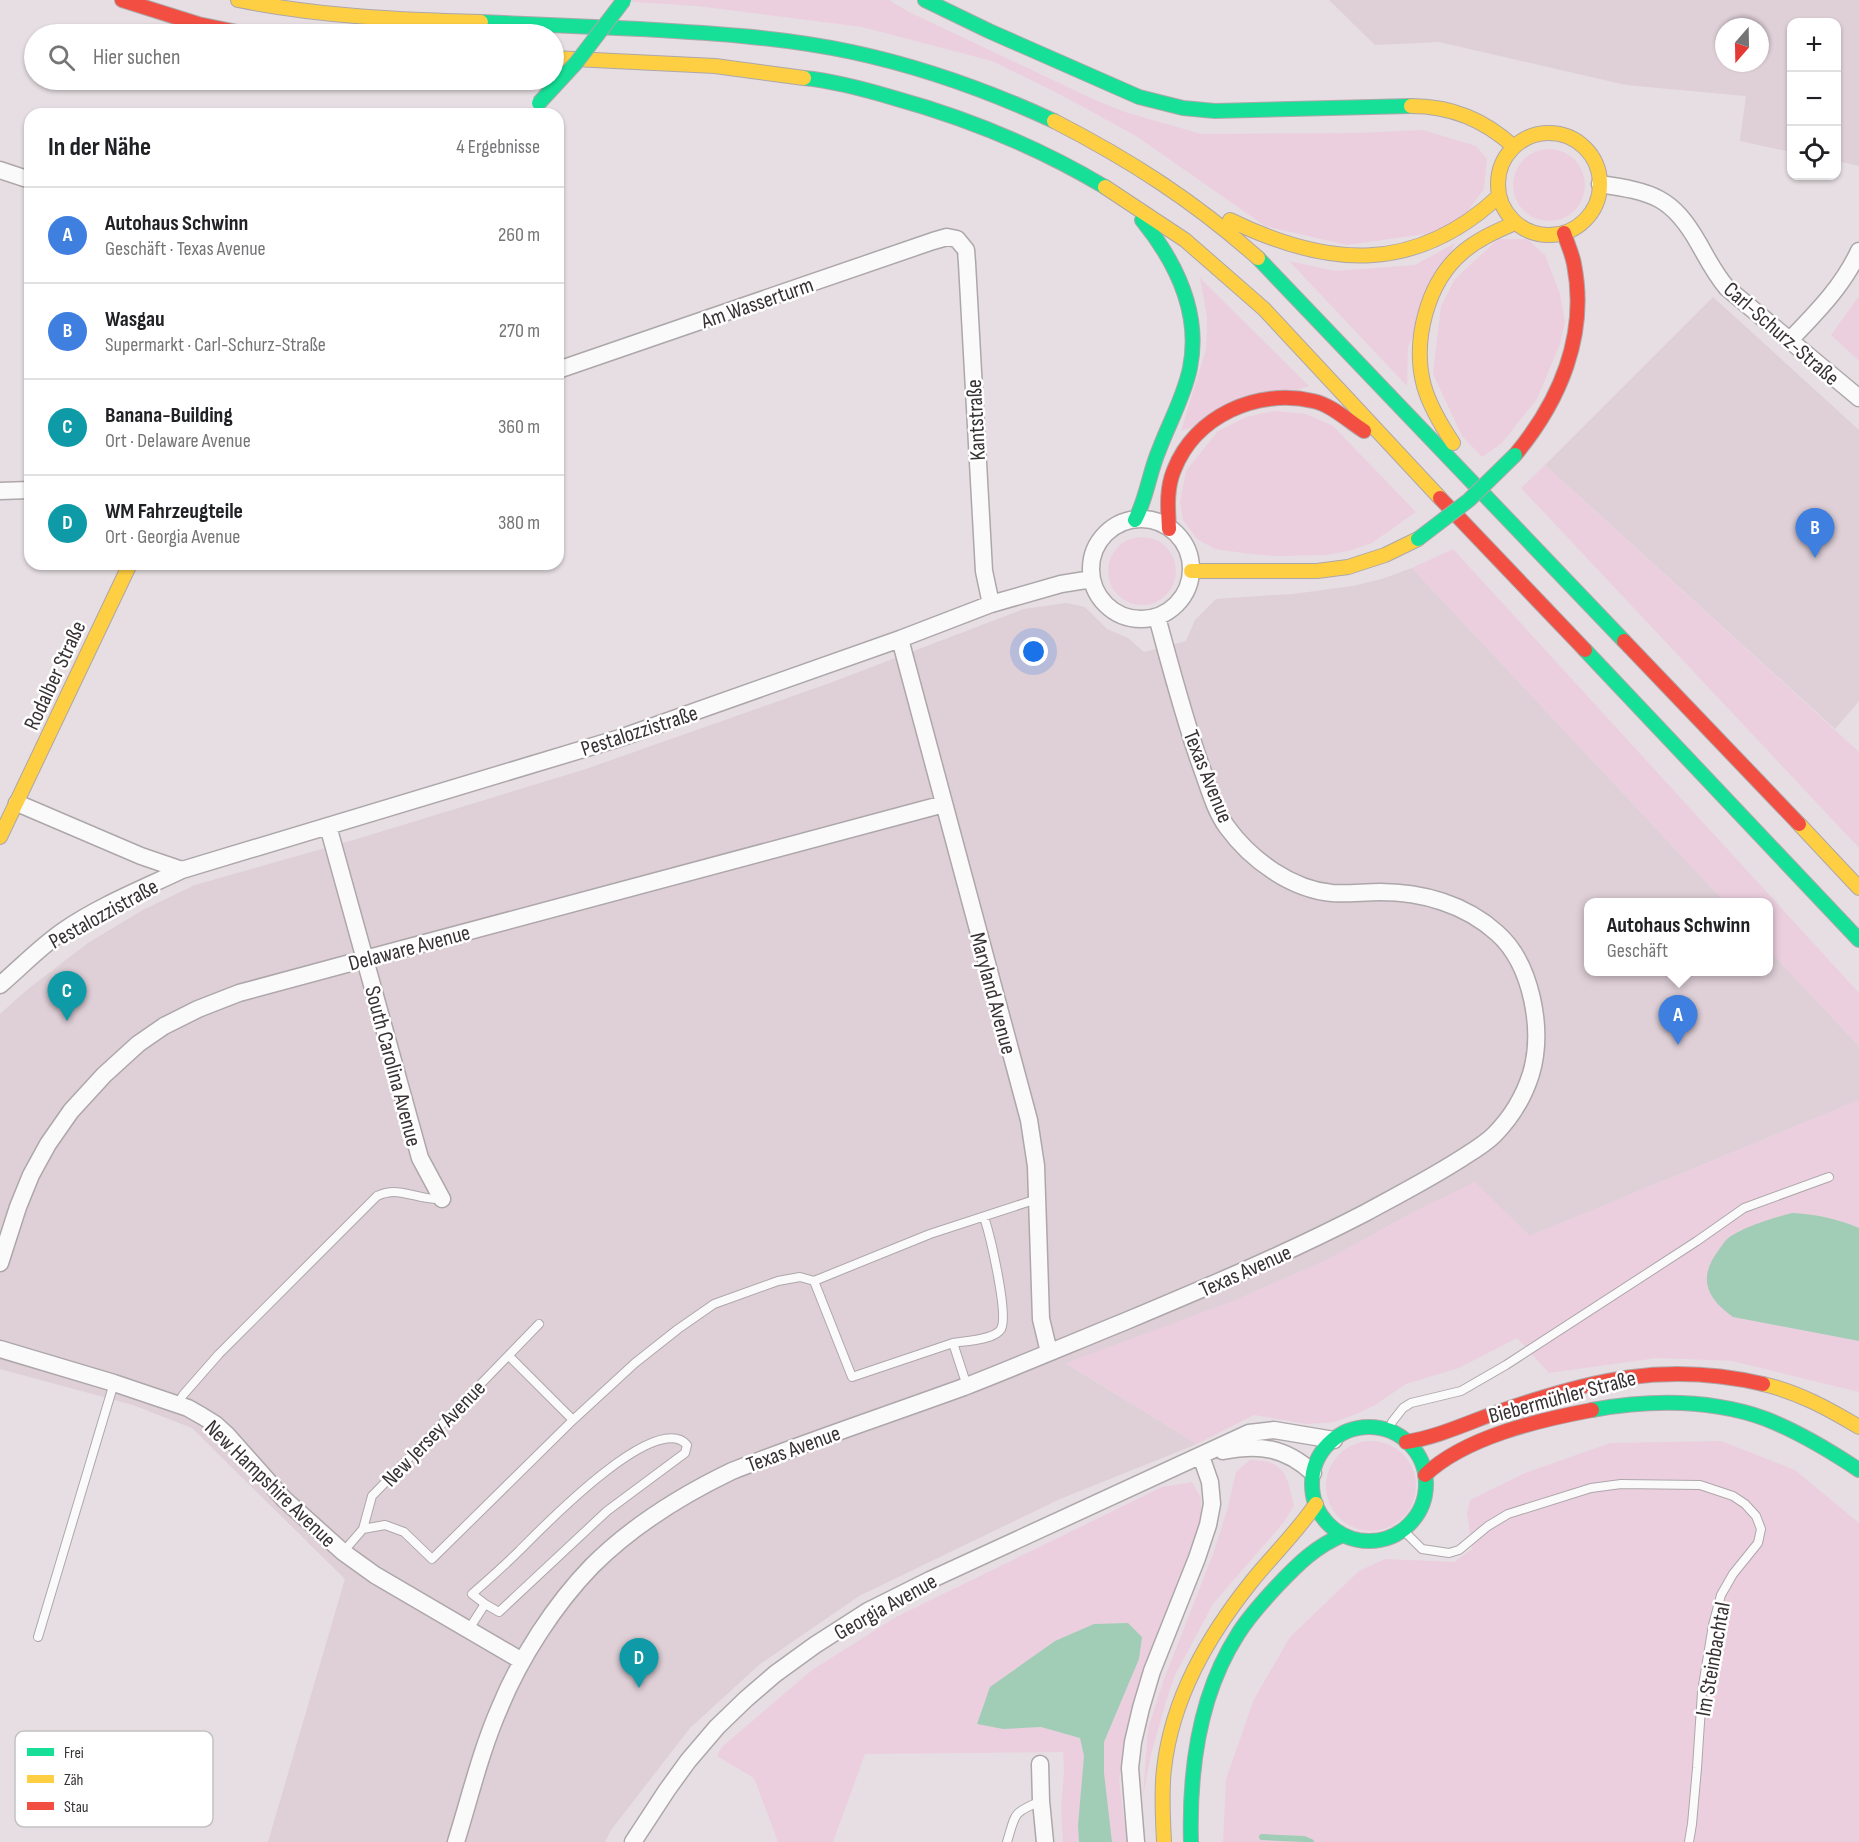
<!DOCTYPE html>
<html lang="de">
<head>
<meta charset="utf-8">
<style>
	:root { --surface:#fff; --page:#f6f6f6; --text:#202124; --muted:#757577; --line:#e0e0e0; --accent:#756e72 }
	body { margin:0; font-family:"Sofia Sans Condensed",sans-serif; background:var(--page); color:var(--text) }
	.controls { position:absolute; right:18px; top:18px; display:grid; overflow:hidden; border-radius:12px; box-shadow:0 2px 4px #0004 }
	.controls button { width:54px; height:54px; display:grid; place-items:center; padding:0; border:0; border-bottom:2px solid var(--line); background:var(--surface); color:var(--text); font:30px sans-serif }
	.compass { position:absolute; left:1715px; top:18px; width:54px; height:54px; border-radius:50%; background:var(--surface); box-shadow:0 2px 4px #0004; rotate:200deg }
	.you { position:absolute; left:1034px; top:652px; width:21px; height:21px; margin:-15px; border:4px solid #fff; border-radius:50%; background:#1a73e8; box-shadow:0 0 0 9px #1a73e833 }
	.badge { display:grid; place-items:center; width:39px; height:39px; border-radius:50%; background:var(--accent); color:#fff; font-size:20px; font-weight:700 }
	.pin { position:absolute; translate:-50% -50px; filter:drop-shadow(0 2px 3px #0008) }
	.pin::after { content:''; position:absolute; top:32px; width:21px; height:18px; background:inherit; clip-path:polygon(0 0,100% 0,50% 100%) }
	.popup { position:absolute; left:1584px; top:898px; width:189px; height:78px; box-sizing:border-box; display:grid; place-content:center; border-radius:12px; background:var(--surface); filter:drop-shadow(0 2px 4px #0005); font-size:20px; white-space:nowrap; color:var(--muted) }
	.popup b { font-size:22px; color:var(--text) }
	.popup::after { content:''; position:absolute; left:50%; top:100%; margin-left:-12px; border:12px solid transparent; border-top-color:var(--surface) }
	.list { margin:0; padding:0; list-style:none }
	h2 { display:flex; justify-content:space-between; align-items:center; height:78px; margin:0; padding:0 24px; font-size:26px }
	h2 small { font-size:20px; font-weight:400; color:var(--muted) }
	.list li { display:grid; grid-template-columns:39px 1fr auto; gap:18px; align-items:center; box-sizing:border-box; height:96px; padding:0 24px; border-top:2px solid var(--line) }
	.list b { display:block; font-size:22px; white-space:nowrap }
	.list p { margin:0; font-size:20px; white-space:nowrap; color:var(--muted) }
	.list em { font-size:20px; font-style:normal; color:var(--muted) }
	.icon { flex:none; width:33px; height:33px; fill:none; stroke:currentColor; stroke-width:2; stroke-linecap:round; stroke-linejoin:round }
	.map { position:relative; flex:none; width:1859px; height:1842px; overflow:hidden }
	.search { position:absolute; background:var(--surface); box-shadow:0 2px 4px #0004; left:24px; top:24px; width:540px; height:66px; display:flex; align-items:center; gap:15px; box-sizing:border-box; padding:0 21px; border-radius:33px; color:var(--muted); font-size:22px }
	.panel { position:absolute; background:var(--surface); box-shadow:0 2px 4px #0004; left:24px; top:108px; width:540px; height:462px; border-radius:18px }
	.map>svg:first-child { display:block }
	.built { fill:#dfcfd7; fill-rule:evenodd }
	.green { fill:#eccfdf }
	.water { fill:#a1cdb6 }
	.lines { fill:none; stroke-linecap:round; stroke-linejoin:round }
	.stream { stroke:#a1cdb6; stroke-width:6 }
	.lane-casing { stroke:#ada7aa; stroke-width:10 }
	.street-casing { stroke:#ada7aa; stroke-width:19 }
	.fast-casing { stroke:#ada7aa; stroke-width:16 }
	.slow-casing { stroke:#ada7aa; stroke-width:16 }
	.jam-casing { stroke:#ada7aa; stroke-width:16 }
	.lane { stroke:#fbfafb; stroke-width:8 }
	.street { stroke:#fbfafb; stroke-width:16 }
	.fast { stroke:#16e098; stroke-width:14 }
	.slow { stroke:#ffcf43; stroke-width:14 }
	.jam { stroke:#f24e42; stroke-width:14 }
	.fast-bridge-casing { stroke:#ada7aa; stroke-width:16; stroke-linecap:butt }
	.fast-bridge { stroke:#16e098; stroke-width:14 }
	.labels { text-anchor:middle; stroke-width:5; stroke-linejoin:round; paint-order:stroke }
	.street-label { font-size:22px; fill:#383235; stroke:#fff }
	.key { fill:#fff; stroke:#c3c2c2; stroke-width:1.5 }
	.key-label { font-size:16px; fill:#383235 }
</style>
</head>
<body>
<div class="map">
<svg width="1859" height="1842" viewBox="0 0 1859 1842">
	<rect width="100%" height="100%" fill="#e6dee2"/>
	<!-- built -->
	<path class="built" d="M 1329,0 L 1859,0 L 1859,166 L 1837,161 L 1836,22 L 1792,22 L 1791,152 L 1740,141 L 1746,96 L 1626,85 L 1439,42 L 1375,45 ZM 1724,27 L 1760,27 L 1760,63 L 1724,63 Z
		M 1713,297 L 1859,430 L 1859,701 L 1835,729 L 1545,465 Z
		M 1412,568 L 1725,902 L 1588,902 L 1588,972 L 1768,972 L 1768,949 L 1859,1046 L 1859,1100 L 1530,1236 L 1419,1209 L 1329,1259 L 1236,1300 L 1067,1364 L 1197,1444 L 1060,1499 L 859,1596 L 760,1664 L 690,1728 L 611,1830 L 605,1842 L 268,1842 L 345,1579 L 192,1428 L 133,1405 L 0,1369 L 0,1014 L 28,989 L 88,943 L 143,910 L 195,885 L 357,839 L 586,769 L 830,683 L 1024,609 L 1066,603 L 1085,607 L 1107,629 L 1128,638 L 1144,652 L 1186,641 L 1195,620 L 1216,599 L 1293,594 L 1353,586 L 1382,579 Z"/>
	<!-- green -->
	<path class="green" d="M 603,0 L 889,0 L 909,12 L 1095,100 L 1125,112 L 1201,134 L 1357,133 L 1423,130 L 1476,146 L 1487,159 L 1484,189 L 1465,215 L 1432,233 L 1347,245 L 1265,226 L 1136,136 L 1061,95 L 992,61 L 862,27 L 697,6 Z
		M1513 185a36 36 0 1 1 72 0a36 36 0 1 1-72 0Z
		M 1498,239 L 1527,239 L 1545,255 L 1560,294 L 1565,322 L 1560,344 L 1537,399 L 1502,443 L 1482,457 L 1462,436 L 1433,374 L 1441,306 L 1455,279 Z
		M 1455,243 L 1408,347 L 1407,386 L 1289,261 L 1335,271 L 1415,265 Z
		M 1200,278 L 1309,386 L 1181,431 L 1206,349 L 1207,318 Z
		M 1859,296 L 1859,361 L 1831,335 Z
		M 1274,411 L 1306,414 L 1333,426 L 1416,512 L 1372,543 L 1349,551 L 1326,555 L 1276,556 L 1243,553 L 1215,549 L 1197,539 L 1183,520 L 1180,502 L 1186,471 L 1218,431 L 1246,417 Z
		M 1545,465 L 1859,752 L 1859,848 L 1521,488 Z
		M1108 571a34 34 0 1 1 68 0a34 34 0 1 1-68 0Z
		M 1453,549 L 1859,993 L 1859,1046 L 1768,949 L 1768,902 L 1725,902 L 1412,568 Z
		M 1859,1100 L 1859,1392 L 1732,1361 L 1657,1358 L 1549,1373 L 1517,1338 L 1459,1368 L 1406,1384 L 1375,1405 L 1359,1413 L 1334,1422 L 1306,1424 L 1254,1415 L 1197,1444 L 1066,1363 L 1236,1300 L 1329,1259 L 1419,1209 L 1475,1182 L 1530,1236 Z
		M 1721,1441 L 1795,1470 L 1859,1523 L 1859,1842 L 1223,1842 L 1226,1779 L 1254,1699 L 1290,1637 L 1359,1571 L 1385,1559 L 1454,1562 L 1472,1549 L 1467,1513 L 1470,1500 L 1525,1473 L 1610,1443 Z
		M1326 1486a45 45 0 1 1 90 0a45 45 0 1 1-90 0Z
		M 1250,1460 C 1286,1460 1287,1476 1294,1506 L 1284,1522 L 1213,1604 L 1188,1651 L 1174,1677 L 1165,1705 L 1151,1754 L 1143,1797 L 1148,1728 L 1164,1679 L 1213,1554 L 1228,1507 L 1236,1472 Z
		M 1192,1482 L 1201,1498 L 1201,1520 L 1136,1693 L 1119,1780 L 1127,1842 L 1063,1842 L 1061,1809 L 1064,1770 L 1063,1752 L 865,1754 L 833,1842 L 778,1842 L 754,1778 L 717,1756 L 722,1747 L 812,1670 L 896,1617 L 1162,1487 Z"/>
	<!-- water -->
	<path class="water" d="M 1792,1213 C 1815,1214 1838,1219 1859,1228 L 1859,1341 L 1733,1317 C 1706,1298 1698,1278 1718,1251 C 1721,1247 1724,1242 1727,1239 C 1740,1228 1775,1217 1792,1213 Z
		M 1128,1623 L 1142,1637 L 1139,1659 L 1104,1742 L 1104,1773 L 1112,1842 L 1079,1842 L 1078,1825 L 1084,1756 L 1080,1738 L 1041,1727 L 1003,1729 L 977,1724 L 990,1687 L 1055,1641 L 1094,1624 Z"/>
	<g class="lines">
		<!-- stream -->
		<path class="stream" d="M 1262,1837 L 1304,1839 L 1311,1842"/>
		<!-- lane casing -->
		<g class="lane-casing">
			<path id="lane" d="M 953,1343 C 964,1341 995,1340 1001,1329 C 1009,1315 990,1235 984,1217
				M 967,1386 L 953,1343 L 852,1377 L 814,1281 L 930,1234 L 1037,1199
				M 177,1405 L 183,1395 L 219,1354 L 377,1196 C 401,1185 417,1201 442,1199
				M 573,1420 L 635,1363 L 678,1329 L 714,1304 L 778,1281 L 800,1277 L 814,1281
				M 1388,1431 L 1392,1422 L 1403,1408 L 1411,1403 L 1461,1391 L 1506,1365 L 1697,1241 L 1744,1208 L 1829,1177
				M 363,1529 L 385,1525 L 404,1532 L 432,1559 L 573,1420 L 509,1356
				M 1403,1530 L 1422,1549 L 1449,1553 L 1459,1550 L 1488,1526 L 1508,1514 L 1591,1488 L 1621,1484 L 1700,1485 L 1733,1496 L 1745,1504 L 1756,1516 L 1761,1529 L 1758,1543 L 1733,1574 L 1721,1595 L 1713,1625 L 1702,1692 L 1697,1768 L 1692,1824 L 1689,1842
				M 343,1552 L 363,1529 L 372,1496 L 539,1324
				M 469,1629 L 485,1604 L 499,1612 L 607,1511 L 685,1453 L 687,1445 C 656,1409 542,1528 519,1551 C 504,1566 488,1580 472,1594 L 485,1604
				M 38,1637 L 114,1383
				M 1007,1842 C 1016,1813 1012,1813 1041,1801"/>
		</g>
		<!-- street casing -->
		<g class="street-casing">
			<path id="street" d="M 0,170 L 30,180
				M 1600,184 C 1652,192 1672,196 1699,244 C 1708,260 1715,274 1727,288 L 1859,398
				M 1790,340 C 1816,313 1843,286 1859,251
				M 558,370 L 933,241 L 947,237 L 957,239 L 966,250 L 967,263 L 984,571 L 991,604
				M 0,491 L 30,490
				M1091 569a50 50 0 1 1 100 0a50 50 0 1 1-100 0Z
				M 900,639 L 1029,1120 L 1036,1166 L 1041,1319 L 1049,1352
				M 17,803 L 141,856 L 182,870
				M 328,826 L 420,1158 L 442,1199
				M 0,985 C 21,967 40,947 63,931 C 99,906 142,889 182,870 L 620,738 L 900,639 L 991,604 L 1061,584 L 1092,579
				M 0,1263 L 18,1207 L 31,1175 L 48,1144 L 71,1111 L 104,1075 L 138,1044 L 164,1026 L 198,1009 L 239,993 L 365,959 L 944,804
				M 0,1349 L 114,1383 L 188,1408 L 202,1416 L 215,1424 L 228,1436 L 284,1499 L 343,1552 L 375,1575 L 522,1661
				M 1223,1451 C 1259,1444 1285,1447 1313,1473
				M 1040,1764 L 1041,1801 L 1045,1842
				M 456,1842 C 470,1797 481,1750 500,1707 C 520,1658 555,1604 592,1566 C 632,1526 682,1495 732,1471 C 809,1441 887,1415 964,1387 C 1018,1366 1072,1343 1126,1321 C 1207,1287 1288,1253 1365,1213 C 1398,1195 1431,1178 1462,1158 C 1473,1151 1485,1144 1494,1135 C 1511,1118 1524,1096 1531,1074 C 1544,1030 1532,964 1497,933 C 1465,904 1422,892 1380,892 C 1364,892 1348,894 1332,893 C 1291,889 1251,860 1227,827 C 1215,811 1209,788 1202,769 C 1184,719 1171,668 1157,617
				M 633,1842 L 667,1790 L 688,1761 L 717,1727 L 746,1699 L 775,1674 L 815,1645 L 868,1611 L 930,1580 L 1249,1433 L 1274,1430 L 1334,1440
				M 1136,1842 L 1130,1768 L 1133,1742 L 1141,1708 L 1152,1671 L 1197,1558 L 1208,1525 L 1212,1504 L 1210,1482 L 1201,1456"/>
		</g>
		<!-- fast casing -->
		<g class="fast-casing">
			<path id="fast" d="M 925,0 L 989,31 L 1139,97 L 1183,108 L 1215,111 L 1411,106
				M 481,22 C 534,24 587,27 640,29 C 710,33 782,37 852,52 C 922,67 989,91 1054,121
				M 804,78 C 834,81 864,89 894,98 C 970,119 1038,147 1105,187
				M 1258,258 L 1624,641
				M 1135,520 C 1147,498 1149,473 1159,450 C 1169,423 1184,397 1190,368 C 1201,313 1176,262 1142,220
				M 1585,650 L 1859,940
				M 1592,1410 C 1648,1400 1711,1399 1766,1419 C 1799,1432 1829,1450 1859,1470
				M1312 1484a57 57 0 1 1 114 0a57 57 0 1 1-114 0Z
				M 1191,1842 C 1189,1771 1198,1696 1238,1634 C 1249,1616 1264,1600 1278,1585 C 1298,1564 1316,1546 1343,1535"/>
		</g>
		<!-- slow casing -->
		<g class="slow-casing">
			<path id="slow" d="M 238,0 C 318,16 399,20 481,22
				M 554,58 L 715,66 L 804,78
				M 1411,106 C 1450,106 1485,120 1514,147
				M 1054,121 C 1130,160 1194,201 1258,258
				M1498 184a51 51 0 1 1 102 0a51 51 0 1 1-102 0Z
				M 1105,187 L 1185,240 L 1264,309 L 1440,498
				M 1230,220 C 1328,268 1415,274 1499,196
				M 1453,443 C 1441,425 1430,407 1424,386 C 1412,341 1427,282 1463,252 C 1478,239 1497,231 1515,223
				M 1191,571 L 1317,571 L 1348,567 L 1385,555 L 1418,539
				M 1799,824 L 1859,888
				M 0,837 L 130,564
				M 1763,1384 C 1798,1392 1829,1409 1859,1427
				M 1164,1842 C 1163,1818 1161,1793 1164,1769 C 1172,1698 1208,1636 1252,1581 C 1273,1555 1297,1532 1316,1504"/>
		</g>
		<!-- jam casing -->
		<g class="jam-casing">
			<path id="jam" d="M 122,0 L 198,24 L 247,34
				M 1515,455 C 1560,401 1588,335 1574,264 C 1572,253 1567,243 1564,233
				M 1440,498 L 1585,650
				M 1169,529 C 1168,509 1166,489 1174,470 C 1195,416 1257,388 1313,401 C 1332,405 1348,421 1364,431
				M 1624,641 L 1799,824
				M 1406,1442 C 1438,1437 1467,1423 1498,1412 C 1590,1380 1665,1361 1763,1384
				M 1425,1475 C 1465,1437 1539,1420 1592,1410"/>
		</g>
		<!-- lane -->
		<use href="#lane" class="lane"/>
		<!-- street -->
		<use href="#street" class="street"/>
		<!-- fast -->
		<use href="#fast" class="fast"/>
		<!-- slow -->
		<use href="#slow" class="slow"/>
		<!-- jam -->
		<use href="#jam" class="jam"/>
		<!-- fast-bridge casing -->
		<g class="fast-bridge-casing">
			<path id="fast-bridge" d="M 539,103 L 576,63 L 624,0
				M 1418,539 L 1469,500 L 1515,455"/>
		</g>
		<!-- fast-bridge -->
		<use href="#fast-bridge" class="fast-bridge"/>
	</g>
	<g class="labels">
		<!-- street labels -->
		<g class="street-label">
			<text transform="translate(757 302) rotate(-19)" y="8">Am Wasserturm</text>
			<text transform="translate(1782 333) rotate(41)" y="8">Carl-Schurz-Straße</text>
			<text transform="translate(975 420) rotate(-93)" y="8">Kantstraße</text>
			<text transform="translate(54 675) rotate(-65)" y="8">Rodalber Straße</text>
			<text transform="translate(639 730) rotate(-18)" y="8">Pestalozzistraße</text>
			<text transform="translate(1209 776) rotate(68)" y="8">Texas Avenue</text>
			<text transform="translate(103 913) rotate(-29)" y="8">Pestalozzistraße</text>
			<text transform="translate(409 947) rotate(-15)" y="8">Delaware Avenue</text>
			<text transform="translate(994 993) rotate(75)" y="8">Maryland Avenue</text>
			<text transform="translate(394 1066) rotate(75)" y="8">South Carolina Avenue</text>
			<text transform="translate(1245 1270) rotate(-24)" y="8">Texas Avenue</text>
			<text transform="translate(1562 1396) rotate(-15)" y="8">Biebermühler Straße</text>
			<text transform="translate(433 1433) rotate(-46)" y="8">New Jersey Avenue</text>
			<text transform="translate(793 1448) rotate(-20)" y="8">Texas Avenue</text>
			<text transform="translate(271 1483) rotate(44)" y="8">New Hampshire Avenue</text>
			<text transform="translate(885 1606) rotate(-29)" y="8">Georgia Avenue</text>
			<text transform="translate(1712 1659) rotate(-80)" y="8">Im Steinbachtal</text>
		</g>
	</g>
	<!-- legend -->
	<rect x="15" y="1731" width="198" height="96" rx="9" class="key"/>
	<rect x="27" y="1748" width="27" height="8" fill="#16e098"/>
	<rect x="27" y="1775" width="27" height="8" fill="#ffcf43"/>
	<rect x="27" y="1802" width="27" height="8" fill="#f24e42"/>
	<g class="key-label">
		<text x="64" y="1758">Frei</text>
		<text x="64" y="1785">Zäh</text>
		<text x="64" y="1812">Stau</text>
	</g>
</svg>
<div class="controls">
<button>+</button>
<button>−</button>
<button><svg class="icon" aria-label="locate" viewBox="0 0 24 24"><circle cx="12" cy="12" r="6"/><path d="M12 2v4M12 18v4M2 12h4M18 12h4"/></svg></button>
</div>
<svg class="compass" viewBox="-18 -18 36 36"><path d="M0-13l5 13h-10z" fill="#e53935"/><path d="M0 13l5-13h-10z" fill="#757577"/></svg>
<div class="you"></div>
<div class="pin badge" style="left:1678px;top:1045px;background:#3f7fe0">A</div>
<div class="popup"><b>Autohaus Schwinn</b>Geschäft</div>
<div class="pin badge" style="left:1815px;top:558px;background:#3f7fe0">B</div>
<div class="pin badge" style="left:67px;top:1021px;background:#0f9aa8">C</div>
<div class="pin badge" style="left:639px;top:1688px;background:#0f9aa8">D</div>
<div class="search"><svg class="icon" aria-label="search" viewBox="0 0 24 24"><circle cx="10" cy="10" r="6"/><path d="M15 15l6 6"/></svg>Hier suchen</div>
<section class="panel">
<h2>In der Nähe<small>4 Ergebnisse</small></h2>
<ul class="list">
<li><span class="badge" style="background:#3f7fe0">A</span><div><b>Autohaus Schwinn</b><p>Geschäft · Texas Avenue</p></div><em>260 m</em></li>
<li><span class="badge" style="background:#3f7fe0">B</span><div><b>Wasgau</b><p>Supermarkt · Carl-Schurz-Straße</p></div><em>270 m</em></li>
<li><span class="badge" style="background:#0f9aa8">C</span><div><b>Banana-Building</b><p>Ort · Delaware Avenue</p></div><em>360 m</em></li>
<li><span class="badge" style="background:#0f9aa8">D</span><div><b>WM Fahrzeugteile</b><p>Ort · Georgia Avenue</p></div><em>380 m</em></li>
</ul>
</section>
</div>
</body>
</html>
